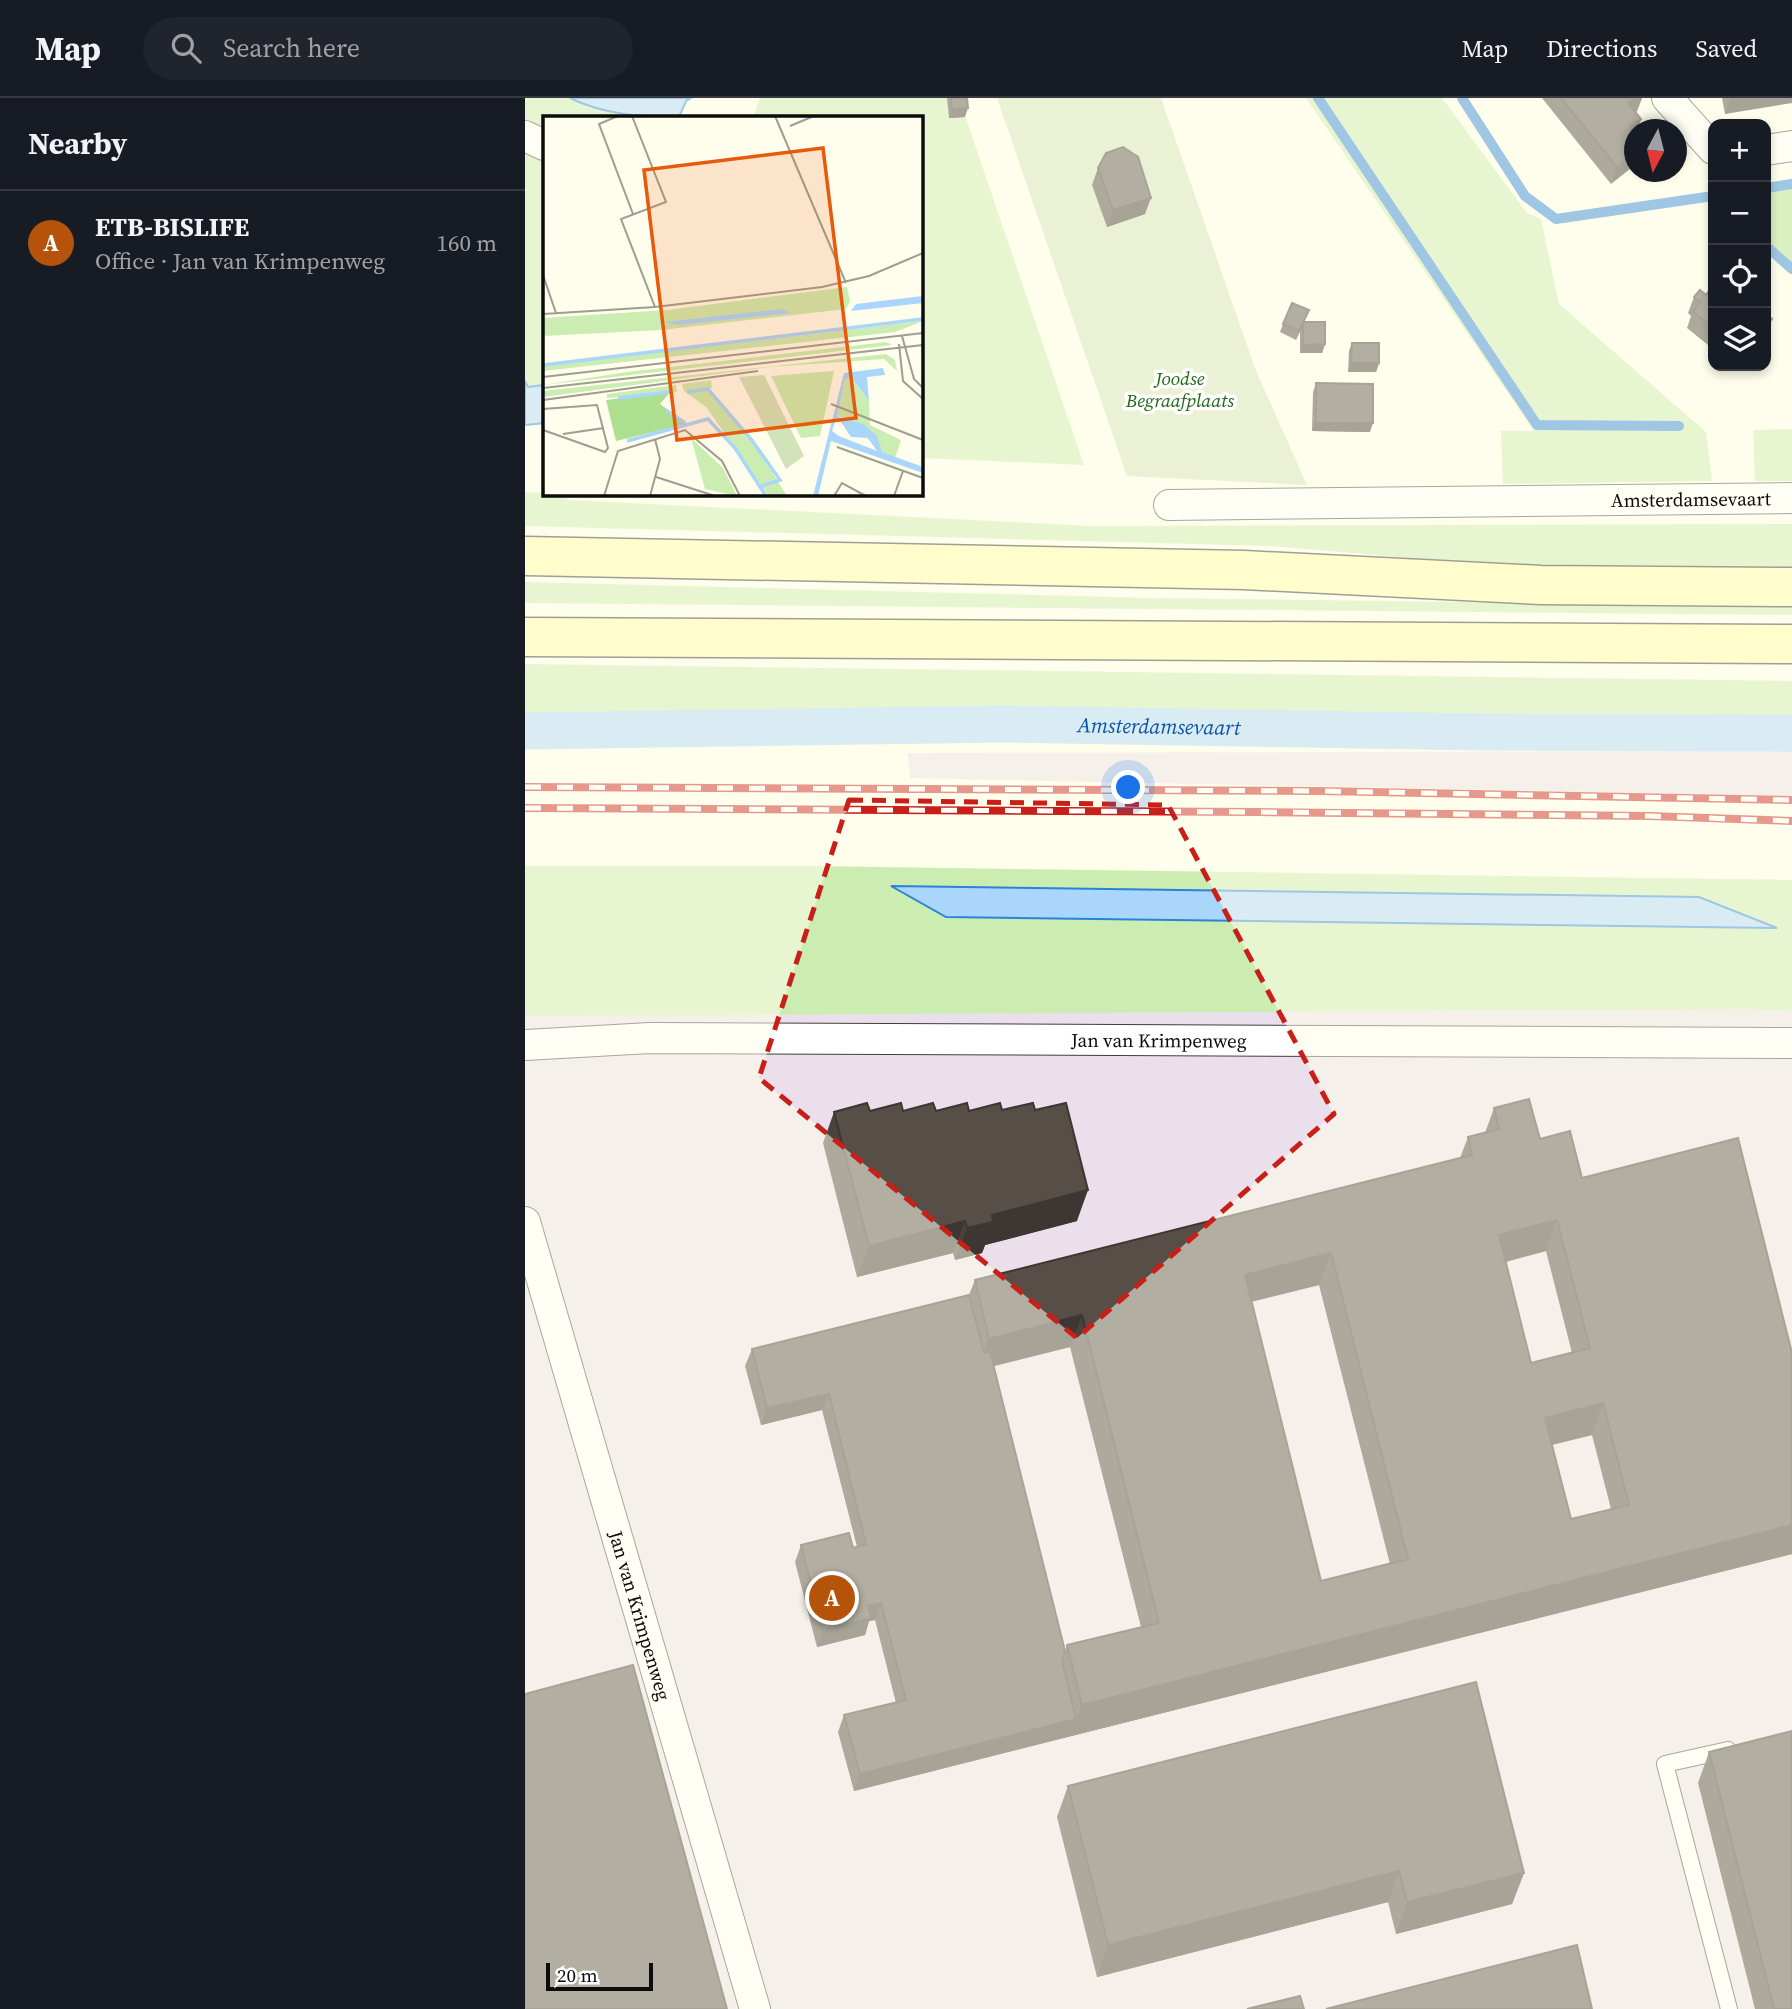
<!DOCTYPE html>
<html lang="en">
<head>
<meta charset="utf-8">
<style>
	:root { --surface:#171b24; --page:#20242c; --text:#f1f3f6; --muted:#9ea1a6; --line:#363941; --accent:#b45309 }
	body { margin:0; font-family:"Source Serif 4",serif; background:var(--page); color:var(--text) }
	.controls { position:absolute; right:21px; top:21px; display:grid; overflow:hidden; border-radius:14px; box-shadow:0 4px 10px #0003 }
	.controls button { width:63px; height:63px; display:grid; place-items:center; padding:0; border:0; border-bottom:2px solid var(--line); background:var(--surface); color:var(--text); font:35px sans-serif }
	.compass { position:absolute; left:1099px; top:21px; width:63px; height:63px; border-radius:50%; background:var(--surface); box-shadow:0 4px 10px #0003; rotate:187deg }
	.scale { position:absolute; left:21px; bottom:18px; width:107px; box-sizing:border-box; padding-left:7px; border:4px solid #0c0c0c; border-top:0; font-size:19px; line-height:24px; white-space:nowrap; color:#0c0c0c; -webkit-text-stroke:5px #fff; paint-order:stroke }
	.you { position:absolute; left:604px; top:690px; width:24px; height:24px; margin:-18px; border:5px solid #fff; border-radius:50%; background:#1a73e8; box-shadow:0 0 0 10px #1a73e833 }
	.badge { display:grid; place-items:center; width:46px; height:46px; border-radius:50%; background:var(--accent); color:#fff; font-size:23px; font-weight:700 }
	.pin { position:absolute; translate:-50% -50%; border:4px solid #fff; box-shadow:0 2px 7px #0006 }
	.list { margin:0; padding:0; list-style:none }
	h2 { display:flex; justify-content:space-between; align-items:center; height:91px; margin:0; padding:0 28px; font-size:30px }
	h2 small { font-size:23px; font-weight:400; color:var(--muted) }
	.list li { display:grid; grid-template-columns:46px 1fr auto; gap:21px; align-items:center; box-sizing:border-box; height:105px; padding:0 28px; border-top:2px solid var(--line) }
	.list b { display:block; font-size:26px; white-space:nowrap }
	.list p { margin:0; font-size:23px; white-space:nowrap; color:var(--muted) }
	.list em { font-size:23px; font-style:normal; color:var(--muted) }
	.icon { flex:none; width:38px; height:38px; fill:none; stroke:currentColor; stroke-width:2; stroke-linecap:round; stroke-linejoin:round }
	.map { position:relative; flex:none; width:1267px; height:1911px; overflow:hidden }
	header { display:flex; align-items:center; gap:42px; box-sizing:border-box; height:98px; padding:0 35px; background:var(--surface); border-bottom:2px solid var(--line) }
	header strong { font-size:33px }
	nav { display:flex; gap:38px; margin-inline-start:auto; font-size:24px }
	.search { width:490px; height:63px; background:var(--page); display:flex; align-items:center; gap:18px; box-sizing:border-box; padding:0 24px; border-radius:38px; color:var(--muted); font-size:26px }
	main { display:flex }
	aside { flex:1; background:var(--surface) }
	.map>svg:first-child { display:block }
	.industrial { fill:#ecdfec }
	.green { fill:#cbedb1 }
	.forest { fill:#acdf8f }
	.cemetery { fill:#d2e3ba }
	.water { fill:#aad6fc; stroke:#2a83d9; stroke-width:2 }
	.lines { fill:none; stroke-linecap:round; stroke-linejoin:round }
	.stream { stroke:#2a83d9; stroke-width:10 }
	.canal { stroke:#aad6fc; stroke-width:37 }
	.lane-casing { stroke:#3f3f3f; stroke-width:18 }
	.street-casing { stroke:#3f3f3f; stroke-width:32 }
	.secondary-casing { stroke:#2e2e2e; stroke-width:41 }
	.lane { stroke:#fff; stroke-width:16 }
	.street { stroke:#fff; stroke-width:30 }
	.secondary { stroke:#fffda6; stroke-width:38 }
	.rail-casing { stroke:#c82018; stroke-width:8 }
	.rail { stroke:#fff; stroke-width:5; stroke-dasharray:16; stroke-linecap:butt }
	.wall { fill:#4a433d; fill-rule:evenodd }
	.shaded-wall { fill:#3c3732 }
	.building { fill:#564e47; stroke:#3c3732; stroke-width:2; fill-rule:evenodd }
	.marked { fill:none; stroke:#c82018; stroke-width:5; stroke-dasharray:14 9; stroke-linejoin:round }
	.labels { text-anchor:middle; stroke-width:7; stroke-linejoin:round; paint-order:stroke }
	.park-label { font-size:19px; font-style:italic; fill:#206917; stroke:#fff }
	.street-label { font-size:19px; fill:#0c0c0c; stroke:#fff }
	.water-label { font-size:21px; font-style:italic; fill:#0b55a8; stroke:#fff }
	.inset-river { fill:none; stroke:#aad6fc; stroke-width:3.5 }
	.inset-road { fill:none; stroke:#9e9d92; stroke-width:2 }
	.view { fill:#e8590c; fill-opacity:0.15; stroke:#e8590c; stroke-width:3.5 }
	.inset-edge { fill:none; stroke:#0c0c0c; stroke-width:3.5 }
</style>
</head>
<body>
<header>
<strong>Map</strong>
<div class="search"><svg class="icon" aria-label="search" viewBox="0 0 24 24"><circle cx="10" cy="10" r="6"/><path d="M15 15l6 6"/></svg>Search here</div>
<nav><a>Map</a><a>Directions</a><a>Saved</a></nav>
</header>
<main>
<aside>
<h2>Nearby<small></small></h2>
<ul class="list">
<li><span class="badge">A</span><div><b>ETB-BISLIFE</b><p>Office · Jan van Krimpenweg</p></div><em>160 m</em></li>
</ul>
</aside>
<div class="map">
<svg width="1267" height="1911" viewBox="0 0 1267 1911">
	<rect width="100%" height="100%" fill="#fffdeb"/>
	<!-- industrial -->
	<path class="industrial" d="M 1267,653 L 1267,698 L 385,680 L 383,655 Z
		M 0,879 L 1267,887 L 1267,1911 L 0,1911 Z"/>
	<!-- green -->
	<path class="green" d="M 0,0 L 45,0 L 64,9 L 115,19 L 19,19 L 19,287 L 3,289 L 0,283 Z
		M 235,0 L 434,0 L 559,367 L 396,360 L 396,19 L 228,19 Z
		M 781,0 L 917,0 L 1002,115 L 1016,121 L 1034,206 L 1181,334 L 1187,383 L 978,386 L 976,333 L 1009,333 Z
		M 1267,331 L 1267,383 L 1230,383 L 1228,332 Z
		M 0,394 L 32,396 L 44,402 L 566,428 L 1267,426 L 1267,469 L 992,469 L 744,448 L 0,428 Z
		M 0,484 L 625,500 L 1267,508 L 1267,517 L 0,505 Z
		M 0,566 L 1267,583 L 1267,628 L 860,623 L 0,620 Z
		M 0,768 L 286,768 L 1267,782 L 1267,913 L 1227,911 L 0,918 Z"/>
	<!-- forest -->
	<path class="forest" d="M 1267,86 L 1267,171 L 1241,148 L 1241,90 Z"/>
	<!-- cemetery -->
	<path class="cemetery" d="M 472,0 L 636,0 L 731,273 L 782,387 L 602,378 Z"/>
	<!-- water -->
	<path class="water" d="M 45,0 L 166,0 L 161,3 L 154,19 C 117,19 80,17 45,0 Z
		M 0,283 L 3,289 L 19,287 L 19,325 L 0,327 Z
		M 366,788 L 1174,799 L 1252,830 L 421,819 Z"/>
	<g class="lines">
		<!-- stream -->
		<path class="stream" d="M 793,0 L 1012,327 L 1154,328
			M 937,0 L 1000,98 L 1031,121 L 1188,98
			M 1241,90 L 1267,86
			M 1241,148 L 1267,171"/>
		<!-- canal -->
		<path class="canal" id="s1" d="M 0,633 L 478,626 L 957,634 L 1267,635"/>
		<!-- lane casing -->
		<g class="lane-casing">
			<path id="lane" d="M 1203,1652 L 1140,1666 L 1204,1911"/>
		</g>
		<!-- street casing -->
		<g class="street-casing">
			<g id="street">
				<path d="M 1142,0 L 1188,51"/>
				<path d="M 0,38 L 19,47"/>
				<path d="M 1241,52 L 1267,48"/>
				<path id="s2" d="M 644,407 L 1267,400"/>
				<path id="s3" d="M 0,947 L 125,940 L 1267,945"/>
				<path id="s4" d="M 0,1124 L 230,1911"/>
			</g>
		</g>
		<!-- secondary casing -->
		<g class="secondary-casing">
			<path id="secondary" d="M 0,458 L 719,472 L 1016,487 L 1267,489
				M 0,539 L 1267,546"/>
		</g>
		<!-- lane -->
		<use href="#lane" class="lane"/>
		<!-- street -->
		<use href="#street" class="street"/>
		<!-- secondary -->
		<use href="#secondary" class="secondary"/>
		<!-- rail casing -->
		<g class="rail-casing">
			<path id="rail" d="M 0,689 L 796,693 L 1267,702
				M 0,710 L 732,714 L 1125,718 L 1267,723"/>
		</g>
		<!-- rail -->
		<use href="#rail" class="rail"/>
	</g>
	<!-- wall -->
	<path class="wall" d="M 422,0 L 442,0 L 440,19 L 424,20 Z
		M 1017,0 L 1117,0 L 1112,13 L 1111,14 L 1116,21 L 1113,32 L 1110,32 L 1086,86 Z
		M 1197,0 L 1267,0 L 1200,16 Z
		M 573,70 L 620,116 L 582,129 L 567,87 Z
		M 1188,187 L 1188,251 L 1162,230 L 1166,218 L 1163,215 L 1169,199 L 1181,197 Z
		M 779,224 L 800,246 L 797,255 L 775,255 L 775,234 L 771,242 L 755,234 L 758,226 Z
		M 827,245 L 854,265 L 851,274 L 823,274 L 824,253 Z
		M 791,285 L 845,334 L 787,333 L 788,294 Z
		M 969,1010 L 1015,1041 L 1057,1080 L 1267,1255 L 1267,1456 L 329,1693 L 313,1634 L 319,1617 L 371,1605 L 350,1522 L 344,1523 L 340,1537 L 292,1549 L 270,1464 L 276,1447 L 328,1450 L 332,1449 L 297,1312 L 236,1327 L 220,1268 L 227,1251 L 444,1197 L 450,1182 L 935,1060 L 943,1039 L 960,1035 ZM 1021,1153 L 1047,1255 L 1006,1265 L 981,1164 ZM 794,1187 L 865,1466 L 796,1483 L 726,1204 ZM 545,1249 L 616,1529 L 542,1547 L 540,1553 L 469,1268 ZM 1067,1337 L 1086,1411 L 1046,1421 L 1027,1347 Z
		M 510,1012 L 552,1123 L 460,1147 L 457,1155 L 430,1162 L 428,1155 L 332,1179 L 298,1045 L 309,1014 Z
		M 1184,1654 L 1267,1911 L 1230,1911 L 1173,1685 Z
		M 543,1688 L 999,1775 L 987,1806 L 871,1836 L 863,1804 L 572,1879 L 532,1719 Z"/>
	<!-- shaded-wall -->
	<path class="shaded-wall" d="M 1112,0 L 1117,0 L 1112,13 L 1097,22 L 1103,5 Z
		M 1205,0 L 1267,0 L 1267,5 L 1200,16 Z
		M 443,10 L 440,19 L 424,20 L 427,11 Z
		M 1116,21 L 1113,32 L 1110,32 L 1110,38 L 1106,29 Z
		M 1110,55 L 1110,67 L 1086,86 L 1092,69 Z
		M 626,100 L 620,116 L 582,129 L 588,112 Z
		M 1247,221 L 1241,238 L 1241,229 Z
		M 800,246 L 797,255 L 775,255 L 778,247 Z
		M 826,265 L 854,265 L 851,274 L 823,274 Z
		M 791,325 L 848,325 L 845,334 L 787,333 Z
		M 563,1092 L 552,1123 L 460,1147 L 457,1155 L 430,1162 L 442,1130 L 467,1117 Z
		M 1032,1122 L 1021,1153 L 962,1168 L 974,1137 Z
		M 440,1123 L 428,1155 L 332,1179 L 344,1148 Z
		M 806,1155 L 794,1187 L 708,1208 L 720,1177 Z
		M 557,1217 L 545,1249 L 453,1272 L 464,1241 Z
		M 304,1296 L 297,1312 L 236,1327 L 242,1310 Z
		M 1078,1305 L 1067,1337 L 1008,1351 L 1020,1320 Z
		M 1267,1427 L 1267,1456 L 329,1693 L 335,1676 L 551,1621 L 557,1607 Z
		M 356,1505 L 350,1522 L 344,1523 L 340,1537 L 292,1549 L 298,1532 L 343,1508 Z
		M 874,1773 L 863,1804 L 572,1879 L 583,1847 Z
		M 999,1775 L 987,1806 L 871,1836 L 882,1804 Z"/>
	<!-- building -->
	<path class="building" d="M 426,0 L 442,0 L 443,10 L 427,11 Z
		M 1036,0 L 1112,0 L 1103,5 L 1116,21 L 1106,29 L 1110,33 L 1110,55 L 1092,69 Z
		M 598,49 L 613,59 L 626,100 L 588,112 L 573,70 L 581,55 Z
		M 1188,187 L 1188,229 L 1168,214 L 1175,204 L 1169,199 L 1175,192 L 1181,197 Z
		M 767,205 L 784,212 L 774,233 L 758,226 Z
		M 1241,216 L 1247,221 L 1241,229 Z
		M 778,224 L 800,224 L 800,246 L 778,247 Z
		M 827,245 L 854,245 L 854,265 L 826,265 Z
		M 791,285 L 848,286 L 848,325 L 791,325 Z
		M 1004,1001 L 1015,1041 L 1045,1033 L 1057,1080 L 1213,1040 L 1267,1255 L 1267,1427 L 557,1607 L 542,1547 L 634,1525 L 557,1217 L 464,1241 L 450,1182 L 947,1057 L 943,1039 L 974,1031 L 969,1010 ZM 1032,1122 L 1065,1250 L 1006,1265 L 974,1137 ZM 806,1155 L 883,1461 L 796,1483 L 720,1177 ZM 1078,1305 L 1104,1407 L 1046,1421 L 1020,1320 Z
		M 342,1005 L 345,1013 L 376,1005 L 378,1013 L 408,1005 L 411,1013 L 442,1005 L 444,1013 L 475,1005 L 477,1012 L 508,1005 L 510,1012 L 541,1005 L 563,1092 L 467,1117 L 468,1124 L 442,1130 L 440,1123 L 344,1148 L 309,1014 Z
		M 444,1197 L 459,1255 L 465,1254 L 540,1553 L 537,1562 L 551,1621 L 335,1676 L 319,1617 L 381,1602 L 356,1505 L 343,1508 L 346,1520 L 298,1532 L 276,1447 L 324,1435 L 328,1450 L 341,1446 L 304,1296 L 242,1310 L 227,1251 Z
		M 108,1567 L 202,1911 L 0,1911 L 0,1596 Z
		M 951,1584 L 999,1775 L 882,1804 L 874,1773 L 583,1847 L 543,1688 Z
		M 1267,1633 L 1267,1911 L 1249,1911 L 1184,1654 Z
		M 1052,1847 L 1067,1911 L 801,1911 Z
		M 775,1898 L 779,1911 L 722,1911 Z"/>
	<!-- marked area -->
	<path d="M0 0H1267V1911H0ZM 324,702 L 643,707 L 809,1016 L 552,1240 L 234,980 Z" fill="#fffdeb" fill-opacity=".55" fill-rule="evenodd"/>
	<path class="marked" d="M 324,702 L 643,707 L 809,1016 L 552,1240 L 234,980 Z"/>
	<g class="labels">
		<!-- park labels -->
		<g class="park-label">
			<text x="655" y="287">Joodse<tspan x="655" dy="22">Begraafplaats</tspan></text>
		</g>
		<!-- street labels -->
		<g class="street-label">
			<text dy="7" stroke="none"><textPath href="#s2" startOffset="522">Amsterdamsevaart</textPath></text>
			<text dy="7" stroke="none"><textPath href="#s3" startOffset="634">Jan van Krimpenweg</textPath></text>
			<text dy="7" stroke="none"><textPath href="#s4" startOffset="410">Jan van Krimpenweg</textPath></text>
		</g>
		<!-- water labels -->
		<g class="water-label">
			<text dy="7" stroke="none"><textPath href="#s1" startOffset="634">Amsterdamsevaart</textPath></text>
		</g>
	</g>
	<!-- overview -->
	<g transform="translate(18 18)">
		<rect width="380" height="380" fill="#fffdeb"/>
		<path d="M 304,171 L 307,185 L 303,193 L 118,214 L 0,220 L 0,202 L 124,194 ZM 380,205 L 352,216 L 0,255 L 0,250 ZM 343,226 L 349,229 L 0,269 L 84,256 ZM 343,238 L 352,244 L 354,255 L 341,243 L 226,251 L 0,281 L 0,275 ZM 291,255 L 277,320 L 258,322 L 228,260 ZM 308,261 L 326,285 L 327,309 L 358,324 L 352,342 L 338,336 L 304,302 L 294,301 L 302,262 ZM 168,264 L 169,272 L 165,273 L 205,318 L 244,380 L 226,380 L 163,291 L 141,275 L 139,268 ZM 133,269 L 134,276 L 64,282 L 64,278 ZM 148,322 L 180,352 L 194,380 L 162,373 Z" fill="#cbedb1"/>
		<path d="M 127,276 L 117,288 L 144,308 L 73,325 L 63,284 Z" fill="#acdf8f"/>
		<path d="M 221,259 L 261,340 L 243,353 L 196,261 Z" fill="#d2e3ba"/>
		<path d="M 380,180 L 380,187 L 308,195 L 313,188 ZM 239,193 L 248,197 L 134,209 L 122,206 ZM 340,252 L 342,259 L 324,261 L 326,285 L 308,261 L 302,263 L 294,301 L 321,308 L 334,320 L 339,336 L 380,351 L 380,357 L 288,325 L 275,380 L 270,380 L 301,257 ZM 292,306 L 298,306 L 308,321 L 325,322 L 334,335 L 296,320 L 289,315 Z" fill="#aad6fc" fill-rule="evenodd"/>
		<path class="inset-river" d="M 0,249 L 380,203M 144,276 L 165,273 L 208,323 L 237,364 L 218,370M 75,282 L 127,276M 123,294 L 142,307M 84,325 L 165,303 L 192,332 L 223,380"/>
		<path class="inset-road" d="M 75,0 L 56,8 L 90,98M 89,0 L 123,86 L 78,103 L 112,191M 232,0 L 303,167M 247,10 L 271,0M 0,159 L 13,197M 0,198 L 112,191 L 279,171 L 326,160 L 380,137M 359,220 L 371,263 L 380,272M 356,228 L 360,265 L 380,283M 0,261 L 380,217M 0,272 L 380,229M 0,284 L 215,255M 288,288 L 380,324M 0,293 L 54,289 L 65,332 L 62,336 L 0,314M 20,318 L 61,312M 294,331 L 380,362M 113,361 L 172,380M 61,380 L 75,335 L 142,314 L 179,345 L 197,380M 107,380 L 117,343 L 112,323M 291,380 L 299,367 L 323,380M 351,380 L 360,355"/>
		<path class="view" d="M 280,32 L 313,302 L 134,324 L 101,54 Z"/>
		<rect width="380" height="380" class="inset-edge"/>
	</g>
</svg>
<div class="controls">
<button>+</button>
<button>−</button>
<button><svg class="icon" aria-label="locate" viewBox="0 0 24 24"><circle cx="12" cy="12" r="6"/><path d="M12 2v4M12 18v4M2 12h4M18 12h4"/></svg></button>
<button><svg class="icon" aria-label="layers" viewBox="0 0 24 24"><path d="M12 4l9 5-9 5-9-5zM3 14l9 5 9-5"/></svg></button>
</div>
<svg class="compass" viewBox="-18 -18 36 36"><path d="M0-13l5 13h-10z" fill="#e53935"/><path d="M0 13l5-13h-10z" fill="#9ea1a6"/></svg>
<div class="scale">20 m</div>
<div class="you"></div>
<div class="pin badge" style="left:307px;top:1500px">A</div>
</div>
</main>
</body>
</html>
